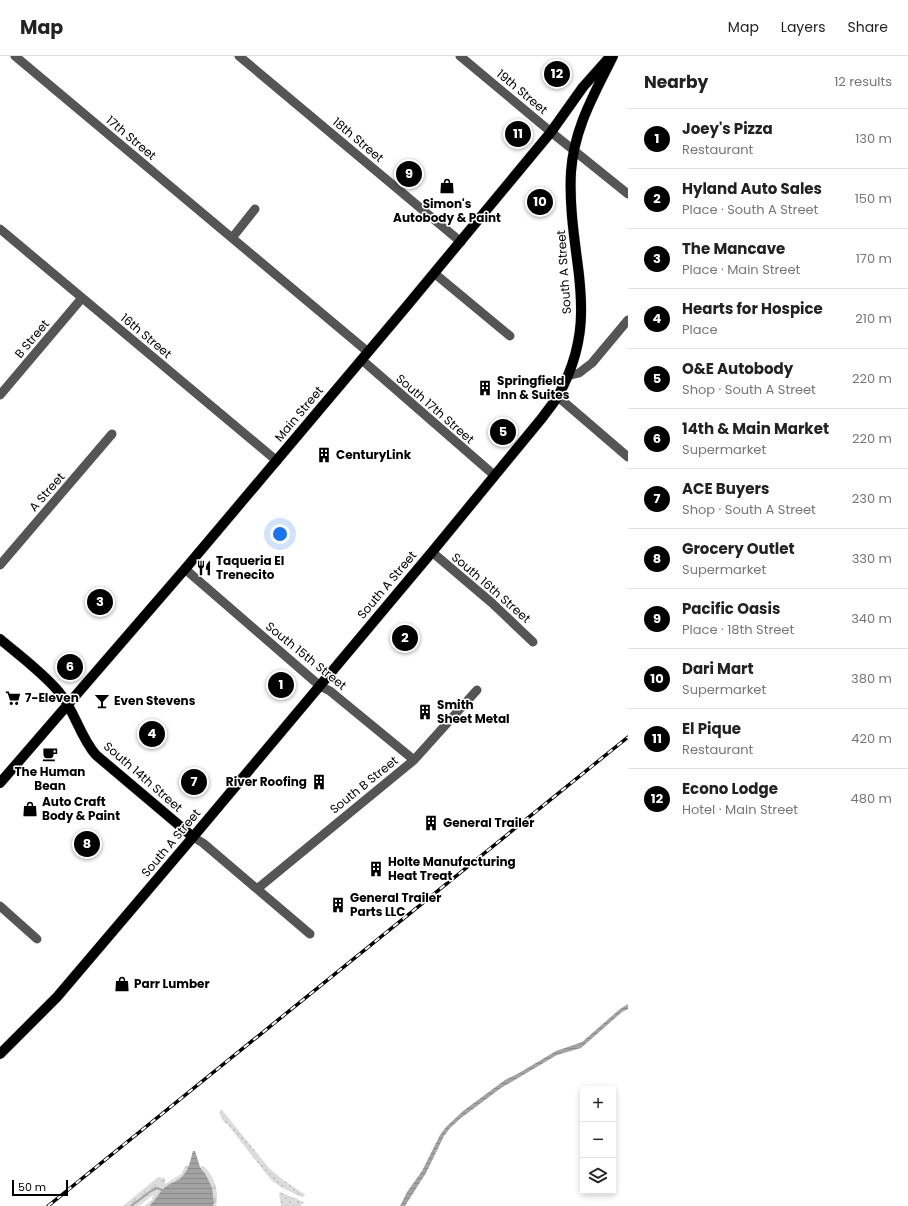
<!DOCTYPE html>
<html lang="en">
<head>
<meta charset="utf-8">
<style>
	:root { --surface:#fff; --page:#f6f6f6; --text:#222; --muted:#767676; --line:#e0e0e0; --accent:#000 }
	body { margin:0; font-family:Poppins,sans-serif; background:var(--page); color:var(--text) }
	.controls { position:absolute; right:12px; bottom:12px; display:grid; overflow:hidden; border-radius:4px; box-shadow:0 2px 6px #0003 }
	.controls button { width:36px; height:36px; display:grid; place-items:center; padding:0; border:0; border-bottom:1px solid var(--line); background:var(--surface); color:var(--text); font:20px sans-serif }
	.scale { position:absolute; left:12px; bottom:10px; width:56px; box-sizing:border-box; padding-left:4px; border:2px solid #000; border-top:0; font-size:11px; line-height:14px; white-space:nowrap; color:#000; -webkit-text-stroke:3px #fff; paint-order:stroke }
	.you { position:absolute; left:280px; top:478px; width:14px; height:14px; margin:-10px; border:3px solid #fff; border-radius:50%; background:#1a73e8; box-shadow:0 0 0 6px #1a73e833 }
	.badge { display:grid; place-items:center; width:26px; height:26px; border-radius:50%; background:var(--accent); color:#fff; font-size:13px; font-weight:700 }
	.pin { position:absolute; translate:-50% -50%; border:2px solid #fff; box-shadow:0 1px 4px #0006 }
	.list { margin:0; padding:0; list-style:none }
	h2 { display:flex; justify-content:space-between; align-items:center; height:52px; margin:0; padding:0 16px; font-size:17px }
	h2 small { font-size:13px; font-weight:400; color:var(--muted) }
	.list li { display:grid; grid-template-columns:26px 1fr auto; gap:12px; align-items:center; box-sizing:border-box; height:60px; padding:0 16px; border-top:1px solid var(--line) }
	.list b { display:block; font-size:15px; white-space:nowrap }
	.list p { margin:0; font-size:13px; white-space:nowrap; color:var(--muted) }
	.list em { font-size:13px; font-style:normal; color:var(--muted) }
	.icon { flex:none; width:22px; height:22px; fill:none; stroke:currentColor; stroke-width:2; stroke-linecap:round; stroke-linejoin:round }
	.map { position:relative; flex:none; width:628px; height:1150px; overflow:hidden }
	header { display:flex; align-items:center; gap:24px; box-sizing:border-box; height:56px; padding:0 20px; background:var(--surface); border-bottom:1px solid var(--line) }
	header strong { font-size:19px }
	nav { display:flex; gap:22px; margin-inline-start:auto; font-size:14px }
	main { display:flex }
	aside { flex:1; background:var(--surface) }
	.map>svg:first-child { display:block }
	.grass { fill:url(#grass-dots) }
	.wetland { fill:url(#wetland-marsh) }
	.water { fill:url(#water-rules) }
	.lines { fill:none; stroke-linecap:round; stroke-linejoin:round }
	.stream { stroke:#a3a3a3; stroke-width:2 }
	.major-casing { stroke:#dbdbdb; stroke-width:11 }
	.minor { stroke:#555; stroke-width:9 }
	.major { stroke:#000; stroke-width:10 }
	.rail-casing { stroke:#000; stroke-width:3.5 }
	.rail { stroke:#fff; stroke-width:2; stroke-dasharray:6; stroke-linecap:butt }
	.labels { text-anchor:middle; stroke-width:3; stroke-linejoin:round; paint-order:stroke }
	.street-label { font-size:12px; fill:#000; stroke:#fff }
	.poi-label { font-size:12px; font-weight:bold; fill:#000; stroke:#fff; text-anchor:start }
</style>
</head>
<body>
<header>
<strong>Map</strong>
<nav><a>Map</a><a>Layers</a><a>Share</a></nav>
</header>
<main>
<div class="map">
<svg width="628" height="1150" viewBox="0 0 628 1150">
	<defs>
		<pattern id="grass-dots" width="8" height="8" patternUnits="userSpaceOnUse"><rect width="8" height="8" fill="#dcdcdc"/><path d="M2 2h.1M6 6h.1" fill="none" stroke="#bbb" stroke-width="1.8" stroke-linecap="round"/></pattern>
		<pattern id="wetland-marsh" width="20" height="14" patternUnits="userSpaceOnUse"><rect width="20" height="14" fill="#dcdcdc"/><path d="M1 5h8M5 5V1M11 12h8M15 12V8" fill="none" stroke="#bbb"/></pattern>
		<pattern id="water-rules" width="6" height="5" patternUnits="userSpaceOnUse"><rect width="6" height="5" fill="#a3a3a3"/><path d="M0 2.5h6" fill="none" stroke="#8b8b8b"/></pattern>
	</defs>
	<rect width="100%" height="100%" fill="#fff"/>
	<!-- grass -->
	<path class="grass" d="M 222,1054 L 269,1112 L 282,1123 L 304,1138 L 305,1139 L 305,1140 L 302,1141 L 293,1137 L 281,1131 L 271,1124 L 228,1069 L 224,1066 L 219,1057 L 220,1055 Z
		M 280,1136 L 304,1146 L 304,1147 L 300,1150 L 281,1150 L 279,1138 Z"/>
	<!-- wetland -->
	<path class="wetland" d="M 188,1109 L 189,1111 C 183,1124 173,1124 164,1132 C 158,1137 155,1145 149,1150 L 144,1150 L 152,1144 L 153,1139 L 139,1150 L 123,1150 L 158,1121 L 164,1122 L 165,1123 L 165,1128 L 181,1118 L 185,1111 Z
		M 201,1110 C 210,1112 216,1128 217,1137 C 217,1141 217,1146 216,1150 L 213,1150 L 214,1147 Z"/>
	<!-- water -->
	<path class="water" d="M 628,948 L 628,953 L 622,956 L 581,992 L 557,999 L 501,1032 L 461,1062 L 450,1072 L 444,1080 L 426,1117 L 405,1150 L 400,1150 L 407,1136 L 422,1115 L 440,1079 L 446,1071 L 463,1055 L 505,1024 L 519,1017 L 556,995 L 582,986 L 620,953 Z
		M 193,1095 L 195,1095 L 200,1111 L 206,1119 L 212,1132 L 214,1147 L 213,1150 L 149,1150 C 155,1145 158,1138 163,1133 C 168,1128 174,1126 179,1123 C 189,1116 190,1105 193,1095 Z"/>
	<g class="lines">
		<!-- stream -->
		<path class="stream" d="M 131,1150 L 151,1135 L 157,1132 L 164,1135"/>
		<!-- major casing -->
		<g class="major-casing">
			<path id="major" d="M 0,583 C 20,600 42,616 59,636 C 75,655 80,681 96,699 L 193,781
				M 0,727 L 185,513 L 406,251 L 551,76 L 583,31 L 607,4
				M 0,998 L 57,941 L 193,781 L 432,496 L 542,362 C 547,355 553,348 558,340 C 573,313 582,281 581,250 C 581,240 580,229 579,219 C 575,186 569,151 571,116 C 574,72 594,39 613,0"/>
		</g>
		<!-- minor -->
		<path class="minor" d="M 15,0 L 368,296
			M 239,0 L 461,186
			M 460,0 L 551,76 L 628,138
			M 0,173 L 277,405
			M 232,182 L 255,153
			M 434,217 L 510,280
			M 362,304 L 494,419
			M 567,320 L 579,317 L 592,307 L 628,264
			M 0,339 L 82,242
			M 557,340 L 628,401
			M 432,496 L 492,547 L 533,586
			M 0,509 L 112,378
			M 185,513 L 320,630 L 330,635 L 414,704
			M 193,781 L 203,787 L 310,878
			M 257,833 L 414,704 L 477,634
			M 0,850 L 37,883"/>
		<!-- major -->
		<use href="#major" class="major"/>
		<!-- rail casing -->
		<g class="rail-casing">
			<path id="rail" d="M 48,1150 L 628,681"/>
		</g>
		<!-- rail -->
		<use href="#rail" class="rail"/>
	</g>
	<!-- icons -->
	<defs>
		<g id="shop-bare" transform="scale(1.2)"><path d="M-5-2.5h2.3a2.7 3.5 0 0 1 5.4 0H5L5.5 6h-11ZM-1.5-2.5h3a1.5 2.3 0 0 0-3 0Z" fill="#000" stroke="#fff" stroke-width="2.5" paint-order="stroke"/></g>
		<g id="building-bare" transform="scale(1.2)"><path d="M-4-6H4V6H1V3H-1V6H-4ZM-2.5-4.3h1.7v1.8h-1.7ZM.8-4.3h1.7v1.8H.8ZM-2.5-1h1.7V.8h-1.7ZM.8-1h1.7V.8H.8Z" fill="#000" stroke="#fff" stroke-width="2.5" paint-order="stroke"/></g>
		<g id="restaurant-bare" transform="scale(1.2)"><path d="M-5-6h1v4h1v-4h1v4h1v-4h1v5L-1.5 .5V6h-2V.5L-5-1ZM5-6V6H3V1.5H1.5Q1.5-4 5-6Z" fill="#000" stroke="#fff" stroke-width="2.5" paint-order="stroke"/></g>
		<g id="supermarket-bare" transform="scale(1.2)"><path d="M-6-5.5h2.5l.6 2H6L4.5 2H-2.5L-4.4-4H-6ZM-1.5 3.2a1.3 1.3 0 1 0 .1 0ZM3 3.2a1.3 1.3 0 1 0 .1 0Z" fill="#000" stroke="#fff" stroke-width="2.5" paint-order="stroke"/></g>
		<g id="bar-bare" transform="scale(1.2)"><path d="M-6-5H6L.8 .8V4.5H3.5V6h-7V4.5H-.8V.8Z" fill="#000" stroke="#fff" stroke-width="2.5" paint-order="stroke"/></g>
		<g id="cafe-bare" transform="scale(1.2)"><path d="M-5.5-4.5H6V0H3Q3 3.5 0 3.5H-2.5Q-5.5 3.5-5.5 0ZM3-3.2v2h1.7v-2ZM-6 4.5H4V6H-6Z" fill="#000" stroke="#fff" stroke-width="2.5" paint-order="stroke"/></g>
	</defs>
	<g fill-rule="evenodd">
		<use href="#shop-bare" x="447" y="130"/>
		<use href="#building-bare" x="485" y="332"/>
		<use href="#building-bare" x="324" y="399"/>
		<use href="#restaurant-bare" x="204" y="512"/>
		<use href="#supermarket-bare" x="13" y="642"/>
		<use href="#bar-bare" x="102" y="645"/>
		<use href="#building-bare" x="425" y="656"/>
		<use href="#cafe-bare" x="50" y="698"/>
		<use href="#building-bare" x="319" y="726"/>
		<use href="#shop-bare" x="30" y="753"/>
		<use href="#building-bare" x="431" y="767"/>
		<use href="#building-bare" x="376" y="813"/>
		<use href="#building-bare" x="338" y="849"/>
		<use href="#shop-bare" x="122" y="928"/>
	</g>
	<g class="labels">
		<!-- street labels -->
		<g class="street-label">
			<text transform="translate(522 36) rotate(40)" y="4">19th Street</text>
			<text transform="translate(131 82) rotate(40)" y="4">17th Street</text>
			<text transform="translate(358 84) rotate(40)" y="4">18th Street</text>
			<text transform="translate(564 216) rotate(-94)" y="4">South A Street</text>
			<text transform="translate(146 280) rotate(40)" y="4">16th Street</text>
			<text transform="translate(32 283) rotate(-50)" y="4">B Street</text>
			<text transform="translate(435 353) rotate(41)" y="4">South 17th Street</text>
			<text transform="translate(299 358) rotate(-50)" y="4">Main Street</text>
			<text transform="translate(47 436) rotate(-49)" y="4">A Street</text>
			<text transform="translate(387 529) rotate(-50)" y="4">South A Street</text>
			<text transform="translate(491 532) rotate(41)" y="4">South 16th Street</text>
			<text transform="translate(306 600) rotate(39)" y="4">South 15th Street</text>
			<text transform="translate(143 721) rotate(41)" y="4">South 14th Street</text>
			<text transform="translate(364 729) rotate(-39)" y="4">South B Street</text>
			<text transform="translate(171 787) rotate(-50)" y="4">South A Street</text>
		</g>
		<!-- poi labels -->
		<g class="poi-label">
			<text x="447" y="152" text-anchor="middle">Simon's<tspan x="447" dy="14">Autobody &amp; Paint</tspan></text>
			<text x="497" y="329">Springfield<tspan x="497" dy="14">Inn &amp; Suites</tspan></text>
			<text x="336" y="403">CenturyLink</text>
			<text x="216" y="509">Taqueria El<tspan x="216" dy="14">Trenecito</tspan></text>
			<text x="25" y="646">7-Eleven</text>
			<text x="114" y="649">Even Stevens</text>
			<text x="437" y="653">Smith<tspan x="437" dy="14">Sheet Metal</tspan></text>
			<text x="50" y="720" text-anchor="middle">The Human<tspan x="50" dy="14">Bean</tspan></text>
			<text x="307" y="730" text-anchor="end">River Roofing</text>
			<text x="42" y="750">Auto Craft<tspan x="42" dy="14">Body &amp; Paint</tspan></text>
			<text x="443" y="771">General Trailer</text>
			<text x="388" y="810">Holte Manufacturing<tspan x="388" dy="14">Heat Treat</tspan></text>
			<text x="350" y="846">General Trailer<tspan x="350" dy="14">Parts LLC</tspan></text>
			<text x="134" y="932">Parr Lumber</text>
		</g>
	</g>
</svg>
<div class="controls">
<button>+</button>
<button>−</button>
<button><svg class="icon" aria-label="layers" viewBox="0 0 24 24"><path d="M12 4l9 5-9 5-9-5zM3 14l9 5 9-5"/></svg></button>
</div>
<div class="scale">50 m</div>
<div class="you"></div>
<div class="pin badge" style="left:281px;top:629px">1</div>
<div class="pin badge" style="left:405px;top:582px">2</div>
<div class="pin badge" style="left:100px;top:546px">3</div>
<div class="pin badge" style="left:152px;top:678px">4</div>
<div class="pin badge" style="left:503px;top:376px">5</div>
<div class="pin badge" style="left:70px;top:611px">6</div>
<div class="pin badge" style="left:194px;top:726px">7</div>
<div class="pin badge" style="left:87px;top:788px">8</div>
<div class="pin badge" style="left:409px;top:118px">9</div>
<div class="pin badge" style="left:540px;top:146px">10</div>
<div class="pin badge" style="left:518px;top:78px">11</div>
<div class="pin badge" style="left:557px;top:18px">12</div>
</div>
<aside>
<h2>Nearby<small>12 results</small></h2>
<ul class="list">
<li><span class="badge">1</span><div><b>Joey's Pizza</b><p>Restaurant</p></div><em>130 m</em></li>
<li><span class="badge">2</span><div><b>Hyland Auto Sales</b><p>Place · South A Street</p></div><em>150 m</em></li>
<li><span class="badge">3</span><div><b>The Mancave</b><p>Place · Main Street</p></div><em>170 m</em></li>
<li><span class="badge">4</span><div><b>Hearts for Hospice</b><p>Place</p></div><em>210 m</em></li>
<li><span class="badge">5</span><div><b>O&amp;E Autobody</b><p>Shop · South A Street</p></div><em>220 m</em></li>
<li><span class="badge">6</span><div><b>14th &amp; Main Market</b><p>Supermarket</p></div><em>220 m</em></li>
<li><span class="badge">7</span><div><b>ACE Buyers</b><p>Shop · South A Street</p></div><em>230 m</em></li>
<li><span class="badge">8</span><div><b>Grocery Outlet</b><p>Supermarket</p></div><em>330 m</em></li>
<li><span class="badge">9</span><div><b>Pacific Oasis</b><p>Place · 18th Street</p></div><em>340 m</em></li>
<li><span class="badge">10</span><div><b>Dari Mart</b><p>Supermarket</p></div><em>380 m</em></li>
<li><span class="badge">11</span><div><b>El Pique</b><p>Restaurant</p></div><em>420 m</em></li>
<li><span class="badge">12</span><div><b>Econo Lodge</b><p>Hotel · Main Street</p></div><em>480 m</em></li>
</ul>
</aside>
</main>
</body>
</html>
